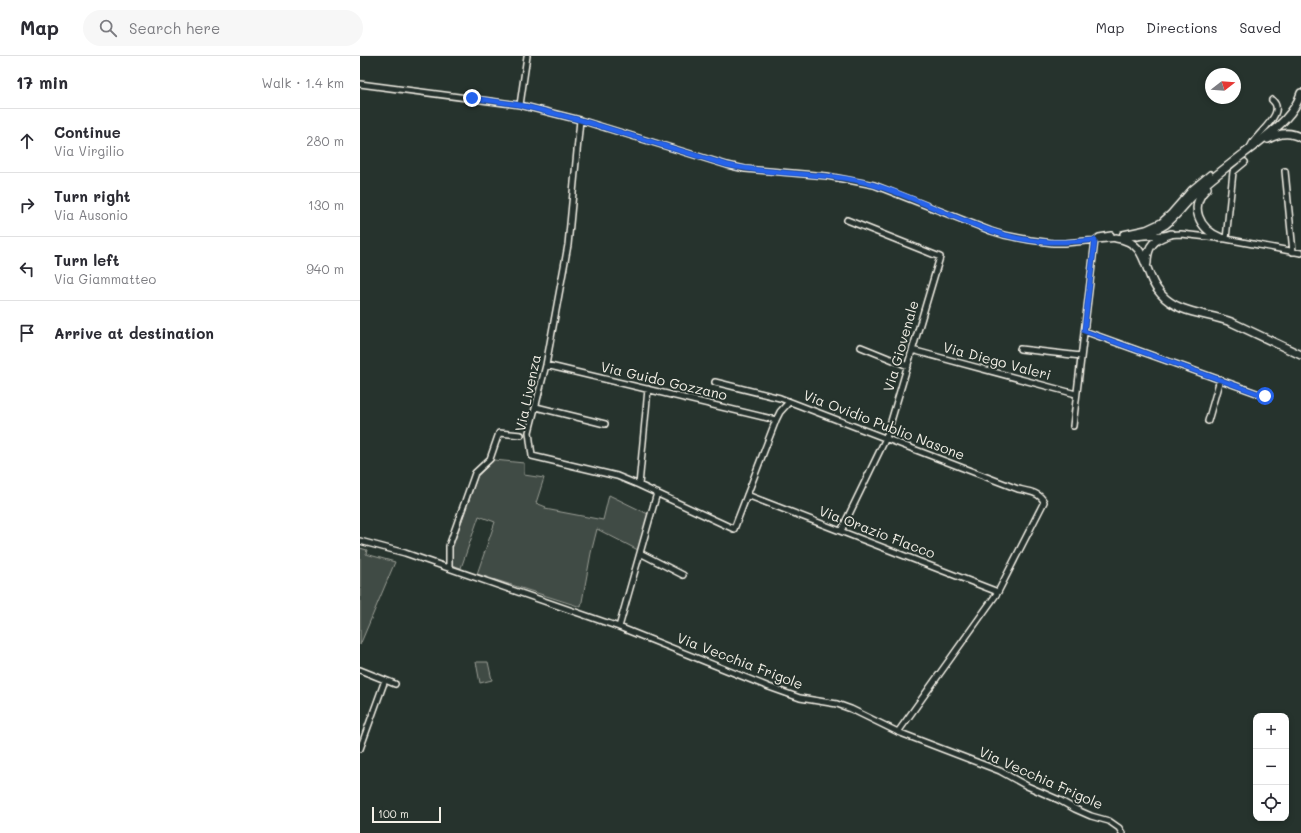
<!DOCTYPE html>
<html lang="en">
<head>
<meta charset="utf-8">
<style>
	:root { --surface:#fff; --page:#f7f7f7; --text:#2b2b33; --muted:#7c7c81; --line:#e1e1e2 }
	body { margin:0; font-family:Mali,sans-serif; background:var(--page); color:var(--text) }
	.controls { position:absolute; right:12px; bottom:12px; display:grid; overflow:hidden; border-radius:8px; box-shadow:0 2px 6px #0003 }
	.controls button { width:36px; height:36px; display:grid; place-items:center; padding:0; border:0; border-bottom:1px solid var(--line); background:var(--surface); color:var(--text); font:20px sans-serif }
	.compass { position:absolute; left:845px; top:12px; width:36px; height:36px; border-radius:50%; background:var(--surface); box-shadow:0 2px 6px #0003; rotate:73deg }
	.scale { position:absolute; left:12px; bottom:10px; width:69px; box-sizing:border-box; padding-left:4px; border:2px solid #f4f1e8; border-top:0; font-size:11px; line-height:14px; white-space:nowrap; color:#f4f1e8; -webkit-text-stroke:3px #26332d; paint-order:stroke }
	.stop { position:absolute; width:12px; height:12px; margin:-9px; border:3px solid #2563eb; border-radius:50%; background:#fff }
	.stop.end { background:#2563eb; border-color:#fff; box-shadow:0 1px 4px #0008 }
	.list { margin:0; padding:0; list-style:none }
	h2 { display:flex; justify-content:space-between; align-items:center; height:52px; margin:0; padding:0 16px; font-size:17px }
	h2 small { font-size:13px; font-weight:400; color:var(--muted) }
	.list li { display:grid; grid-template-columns:26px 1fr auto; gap:12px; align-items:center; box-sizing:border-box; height:64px; padding:0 16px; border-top:1px solid var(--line) }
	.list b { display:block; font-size:15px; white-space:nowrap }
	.list p { margin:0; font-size:13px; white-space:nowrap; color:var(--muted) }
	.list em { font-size:13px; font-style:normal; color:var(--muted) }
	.icon { flex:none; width:22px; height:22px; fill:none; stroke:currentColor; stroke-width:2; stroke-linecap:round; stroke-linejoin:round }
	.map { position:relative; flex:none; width:941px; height:777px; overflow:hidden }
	header { display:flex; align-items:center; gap:24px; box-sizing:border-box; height:56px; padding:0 20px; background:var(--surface); border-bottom:1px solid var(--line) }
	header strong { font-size:19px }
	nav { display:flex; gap:22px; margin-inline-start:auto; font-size:14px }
	.search { width:280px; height:36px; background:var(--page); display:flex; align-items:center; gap:10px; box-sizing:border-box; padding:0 14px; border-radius:22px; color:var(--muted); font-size:15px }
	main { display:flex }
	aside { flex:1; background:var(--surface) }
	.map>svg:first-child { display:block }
	.green { fill:#414b45; stroke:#9a9e96 }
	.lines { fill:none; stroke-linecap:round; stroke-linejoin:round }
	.minor-casing { stroke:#f4f1e8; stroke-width:8 }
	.highway-casing { stroke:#f4f1e8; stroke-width:10 }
	.minor { stroke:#26332d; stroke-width:5 }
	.highway { stroke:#26332d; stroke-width:7 }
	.route { stroke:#2563eb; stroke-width:5 }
	.labels { text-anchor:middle; stroke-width:4; stroke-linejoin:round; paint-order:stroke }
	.street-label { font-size:14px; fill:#f4f1e8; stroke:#26332d }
</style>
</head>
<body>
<header>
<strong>Map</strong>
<div class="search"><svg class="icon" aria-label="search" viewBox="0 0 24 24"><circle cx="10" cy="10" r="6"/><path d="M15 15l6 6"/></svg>Search here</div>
<nav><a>Map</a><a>Directions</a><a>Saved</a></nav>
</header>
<main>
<aside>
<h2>17 min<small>Walk · 1.4 km</small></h2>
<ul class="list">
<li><svg class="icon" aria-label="ahead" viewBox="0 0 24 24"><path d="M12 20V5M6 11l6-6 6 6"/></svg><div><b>Continue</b><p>Via Virgilio</p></div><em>280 m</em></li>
<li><svg class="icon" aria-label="right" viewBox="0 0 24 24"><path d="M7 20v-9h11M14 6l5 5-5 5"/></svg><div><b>Turn right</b><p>Via Ausonio</p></div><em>130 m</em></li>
<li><svg class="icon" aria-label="left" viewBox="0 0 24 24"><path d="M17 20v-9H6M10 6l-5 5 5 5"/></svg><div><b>Turn left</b><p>Via Giammatteo</p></div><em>940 m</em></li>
<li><svg class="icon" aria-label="arrive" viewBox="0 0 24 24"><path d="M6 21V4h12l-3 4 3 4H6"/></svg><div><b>Arrive at destination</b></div></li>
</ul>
</aside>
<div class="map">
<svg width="941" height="777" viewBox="0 0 941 777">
	<rect width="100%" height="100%" fill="#26332d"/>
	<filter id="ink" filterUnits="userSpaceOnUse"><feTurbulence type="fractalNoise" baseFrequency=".025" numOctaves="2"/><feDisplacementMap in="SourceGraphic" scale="8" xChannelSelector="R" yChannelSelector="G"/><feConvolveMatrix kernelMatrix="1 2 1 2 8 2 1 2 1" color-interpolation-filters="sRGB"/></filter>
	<g filter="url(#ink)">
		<!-- green -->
		<path class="green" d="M 134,404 L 164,407 L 164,419 L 184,422 L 176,447 L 186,451 L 185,453 L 243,464 L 249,439 L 288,458 L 278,494 L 237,473 L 231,497 L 221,551 L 117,518 L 135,466 L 119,460 L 101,512 L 92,509 L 91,496 L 117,421 Z
			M 0,492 L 7,494 L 6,498 L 35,506 L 0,589 Z
			M 116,606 L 128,606 L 132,624 L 120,627 Z"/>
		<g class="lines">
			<!-- minor casing -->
			<g class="minor-casing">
				<path id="minor" d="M 0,28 L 160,49 L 220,64 L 367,109 L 385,113 L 467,120 L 514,129 L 631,175 L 644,179 L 670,184 L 693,187 L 705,187 L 768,181 L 821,178 L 866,183 L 941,197
					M 160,49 L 167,0
					M 220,64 L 208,189 L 186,309 L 169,376 L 172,400 L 257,420 L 279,429 L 374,473 L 416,364 L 420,356 L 429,346
					M 890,93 C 891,80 929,58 912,44
					M 925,115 L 933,196
					M 763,178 L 786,173 L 801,166 L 811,157 L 832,133 L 850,118
					M 866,183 L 873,116 L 885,106
					M 724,275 L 905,340
					M 501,291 L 548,310
					M 660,293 L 721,300
					M 552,294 L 716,338
					M 186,309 L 416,364
					M 355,326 L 420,342 L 658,433 C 667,435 680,436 684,446 L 638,536 L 538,676
					M 176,351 L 245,368
					M 848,365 L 860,323
					M 713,370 L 735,184 L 739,181 L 751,179
					M 279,429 L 288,333
					M 387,439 L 638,536
					M 481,475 L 526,382 L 580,201 L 487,164
					M 0,485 L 45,497 L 259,571 L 409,631 L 440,642 L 477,648 L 491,653 L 538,676 L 640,715 L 667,730 L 699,744 L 715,753 L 731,760 L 749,765 L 759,772 L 762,777
					M 280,497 L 323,519
					M 89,512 L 89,490 L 115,417 L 130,403 L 139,377 L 161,379
					M 259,571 L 297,437
					M 0,614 L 35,628
					M 0,693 L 25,624"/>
			</g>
			<!-- highway casing -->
			<g class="highway-casing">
				<path id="highway" d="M 908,83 C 919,77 930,75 941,82
					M 847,132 C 828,150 839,173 861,182
					M 778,180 C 788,177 797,174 806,168 C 819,158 828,143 840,133 C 858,117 877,103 895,89 C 914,74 934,60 941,37
					M 756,182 C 791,187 781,217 801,238 C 818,258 848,257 871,266 L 941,299
					M 787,207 C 787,189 795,183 811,178"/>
			</g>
			<!-- minor -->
			<use href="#minor" class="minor"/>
			<!-- highway -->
			<use href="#highway" class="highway"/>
		</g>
	</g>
	<g class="lines" filter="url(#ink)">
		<!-- route -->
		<path class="route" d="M 112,42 L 160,49 L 220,64 L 367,109 C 415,120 466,115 514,129 C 559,142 600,167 645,179 C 675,188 704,187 735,184 L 724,275 L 905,340"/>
	</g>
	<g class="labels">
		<!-- street labels -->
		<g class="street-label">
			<text transform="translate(541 290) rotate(-74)" y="5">Via Giovenale</text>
			<text transform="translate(637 305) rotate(15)" y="5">Via Diego Valeri</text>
			<text transform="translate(304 325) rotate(13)" y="5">Via Guido Gozzano</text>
			<text transform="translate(168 337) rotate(-78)" y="5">Via Livenza</text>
			<text transform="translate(524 369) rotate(21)" y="5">Via Ovidio Publio Nasone</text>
			<text transform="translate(517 476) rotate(21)" y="5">Via Orazio Flacco</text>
			<text transform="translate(380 605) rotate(21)" y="5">Via Vecchia Frigole</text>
			<text transform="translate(681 722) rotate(24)" y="5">Via Vecchia Frigole</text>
		</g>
	</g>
</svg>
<div class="controls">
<button>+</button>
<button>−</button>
<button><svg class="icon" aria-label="locate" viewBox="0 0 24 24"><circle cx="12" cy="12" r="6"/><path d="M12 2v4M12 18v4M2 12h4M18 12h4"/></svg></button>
</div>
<svg class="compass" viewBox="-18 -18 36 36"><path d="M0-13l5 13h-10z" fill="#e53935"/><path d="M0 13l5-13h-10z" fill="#7c7c81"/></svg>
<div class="scale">100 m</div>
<div class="stop" style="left:905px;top:340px"></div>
<div class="stop end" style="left:112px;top:42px"></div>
</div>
</main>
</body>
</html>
